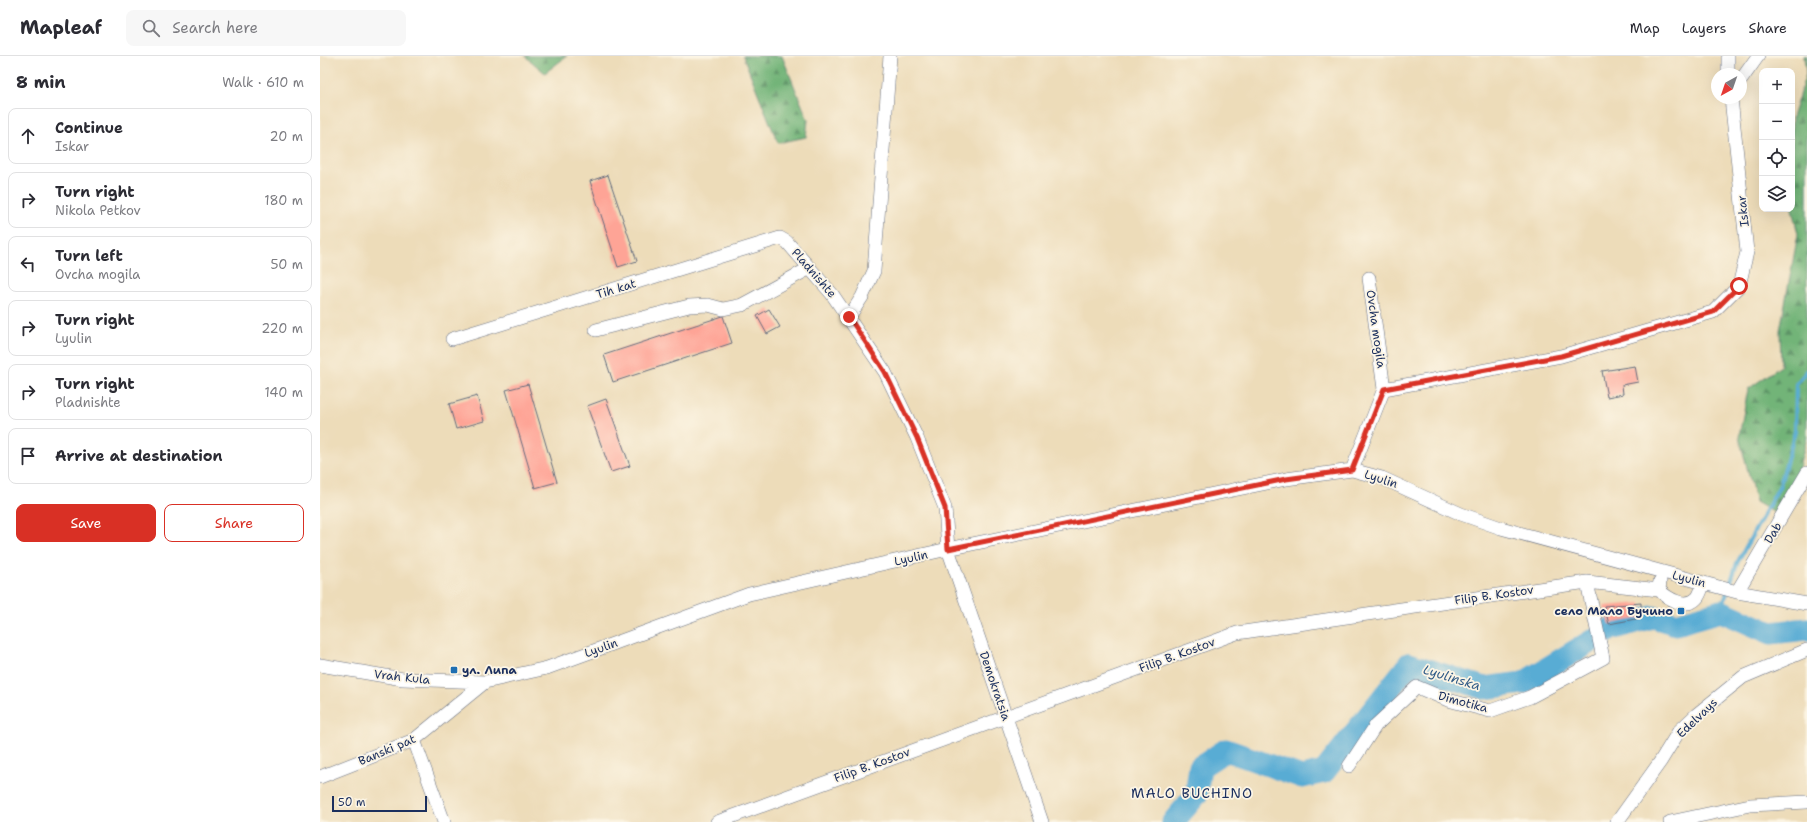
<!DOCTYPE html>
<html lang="en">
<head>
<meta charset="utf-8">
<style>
	:root { --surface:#fff; --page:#f7f7f7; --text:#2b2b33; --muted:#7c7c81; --line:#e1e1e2; --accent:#d93025 }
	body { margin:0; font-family:"Shantell Sans",sans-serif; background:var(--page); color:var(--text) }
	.controls { position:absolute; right:12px; top:12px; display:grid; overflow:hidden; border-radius:8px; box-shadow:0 4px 16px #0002 }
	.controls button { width:36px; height:36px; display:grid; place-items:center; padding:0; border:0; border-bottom:1px solid var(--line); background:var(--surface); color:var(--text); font:20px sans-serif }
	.compass { position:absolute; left:1391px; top:12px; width:36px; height:36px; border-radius:50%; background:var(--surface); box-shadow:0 4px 16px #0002; rotate:220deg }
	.scale { position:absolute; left:12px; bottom:10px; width:95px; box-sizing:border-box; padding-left:4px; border:2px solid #1b2f5e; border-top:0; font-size:11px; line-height:14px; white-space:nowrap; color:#1b2f5e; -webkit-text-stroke:3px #fcf5e5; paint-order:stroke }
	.stop { position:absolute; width:12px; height:12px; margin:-9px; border:3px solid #d93025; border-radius:50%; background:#fff }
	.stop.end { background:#d93025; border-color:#fff; box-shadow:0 1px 4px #0008 }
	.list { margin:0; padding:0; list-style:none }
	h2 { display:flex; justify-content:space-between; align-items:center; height:52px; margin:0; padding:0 16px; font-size:17px }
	h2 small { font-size:13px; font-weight:400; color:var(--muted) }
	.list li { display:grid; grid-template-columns:26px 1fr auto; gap:12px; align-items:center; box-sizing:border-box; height:56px; margin:0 8px 8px; padding:0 8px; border:1px solid var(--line); border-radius:8px }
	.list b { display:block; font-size:15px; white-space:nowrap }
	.list p { margin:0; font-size:13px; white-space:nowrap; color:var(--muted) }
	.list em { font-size:13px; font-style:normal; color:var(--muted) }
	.actions { display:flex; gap:8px; padding:12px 16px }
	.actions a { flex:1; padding:9px 0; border:1px solid var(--accent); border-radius:8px; text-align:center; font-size:14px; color:var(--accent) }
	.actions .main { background:var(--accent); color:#fff }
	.icon { flex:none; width:22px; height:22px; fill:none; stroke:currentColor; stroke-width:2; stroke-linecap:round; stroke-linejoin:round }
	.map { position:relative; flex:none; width:1487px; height:766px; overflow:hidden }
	header { display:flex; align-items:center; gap:24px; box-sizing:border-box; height:56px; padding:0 20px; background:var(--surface); border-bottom:1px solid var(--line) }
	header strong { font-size:19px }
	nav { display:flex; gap:22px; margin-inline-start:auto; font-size:14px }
	.search { width:280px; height:36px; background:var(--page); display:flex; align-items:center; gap:10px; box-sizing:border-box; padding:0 14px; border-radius:8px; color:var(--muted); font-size:15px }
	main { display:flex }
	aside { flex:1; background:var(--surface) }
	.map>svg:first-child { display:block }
	.forest { fill:url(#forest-firs); stroke:#46726b }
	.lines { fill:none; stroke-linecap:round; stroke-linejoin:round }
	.stream { stroke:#58acd4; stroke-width:4 }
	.river { stroke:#58acd4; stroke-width:23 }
	.building { fill:#fea496 }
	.minor-casing { stroke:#646c7e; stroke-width:14 }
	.minor { stroke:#fff; stroke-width:13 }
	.route { stroke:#d93025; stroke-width:5 }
	.poi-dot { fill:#1f6fb2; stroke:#fcf5e5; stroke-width:1.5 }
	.labels { text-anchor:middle; stroke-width:3.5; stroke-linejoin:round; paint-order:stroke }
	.street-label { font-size:12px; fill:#1b2f5e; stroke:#fcf5e5 }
	.poi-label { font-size:12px; font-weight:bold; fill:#1b2f5e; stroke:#fcf5e5; text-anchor:end }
	.water-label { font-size:13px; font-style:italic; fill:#305b87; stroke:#fcf5e5 }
	.quarter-label { font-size:14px; letter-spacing:1px; fill:#1b2f5e; stroke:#fcf5e5 }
</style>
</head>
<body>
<header>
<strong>Mapleaf</strong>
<div class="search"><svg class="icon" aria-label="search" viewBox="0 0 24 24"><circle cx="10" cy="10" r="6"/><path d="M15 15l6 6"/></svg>Search here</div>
<nav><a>Map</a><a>Layers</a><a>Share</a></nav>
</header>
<main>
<aside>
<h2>8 min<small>Walk · 610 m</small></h2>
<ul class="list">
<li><svg class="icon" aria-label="ahead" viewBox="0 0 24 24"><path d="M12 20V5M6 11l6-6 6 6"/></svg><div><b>Continue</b><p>Iskar</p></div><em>20 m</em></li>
<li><svg class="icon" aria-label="right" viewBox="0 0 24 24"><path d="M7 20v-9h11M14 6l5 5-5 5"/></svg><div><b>Turn right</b><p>Nikola Petkov</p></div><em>180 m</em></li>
<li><svg class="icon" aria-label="left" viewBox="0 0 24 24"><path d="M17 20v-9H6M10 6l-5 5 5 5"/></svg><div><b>Turn left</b><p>Ovcha mogila</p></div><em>50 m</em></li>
<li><svg class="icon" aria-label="right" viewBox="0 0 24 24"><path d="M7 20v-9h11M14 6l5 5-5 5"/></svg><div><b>Turn right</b><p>Lyulin</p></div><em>220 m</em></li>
<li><svg class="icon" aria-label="right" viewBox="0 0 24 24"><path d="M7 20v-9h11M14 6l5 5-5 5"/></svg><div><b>Turn right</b><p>Pladnishte</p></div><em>140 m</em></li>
<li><svg class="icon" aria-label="arrive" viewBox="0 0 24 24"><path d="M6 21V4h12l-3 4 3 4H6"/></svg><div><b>Arrive at destination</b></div></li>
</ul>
<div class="actions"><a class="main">Save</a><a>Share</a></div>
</aside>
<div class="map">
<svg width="1487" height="766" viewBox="0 0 1487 766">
	<defs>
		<pattern id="forest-firs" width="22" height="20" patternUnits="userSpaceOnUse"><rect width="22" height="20" fill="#72b478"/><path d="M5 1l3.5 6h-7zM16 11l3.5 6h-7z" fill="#5d9366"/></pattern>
	</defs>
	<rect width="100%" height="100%" fill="#fcf5e5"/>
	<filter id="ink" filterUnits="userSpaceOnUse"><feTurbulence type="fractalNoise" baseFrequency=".025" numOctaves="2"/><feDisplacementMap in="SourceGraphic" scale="8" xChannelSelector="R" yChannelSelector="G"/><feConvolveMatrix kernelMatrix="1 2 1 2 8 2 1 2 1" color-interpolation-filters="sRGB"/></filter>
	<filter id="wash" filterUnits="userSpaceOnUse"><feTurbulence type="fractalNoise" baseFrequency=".012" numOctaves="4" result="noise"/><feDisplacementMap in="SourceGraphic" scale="16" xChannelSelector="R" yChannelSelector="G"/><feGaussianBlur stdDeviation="0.9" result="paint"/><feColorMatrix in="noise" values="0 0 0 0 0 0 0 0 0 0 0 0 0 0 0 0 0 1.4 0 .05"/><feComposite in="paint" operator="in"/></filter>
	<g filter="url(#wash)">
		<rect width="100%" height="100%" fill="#eddcb9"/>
		<!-- forest -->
		<path class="forest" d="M 205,0 L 247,0 L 225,17 Z
			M 423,0 L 462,0 L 488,64 L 486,81 L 458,87 Z
			M 1484,0 L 1487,0 L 1487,381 L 1477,420 L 1455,457 L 1436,446 L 1419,381 L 1428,333 L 1461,310 L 1460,274 L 1478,178 L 1472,153 L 1472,61 L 1486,18 Z"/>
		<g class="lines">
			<!-- stream -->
			<path class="stream" d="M 1401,555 L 1417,507 L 1460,429 L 1475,375 L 1476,328 L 1487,315"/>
			<!-- river -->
			<path class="river" d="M 853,766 L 876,739 L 880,711 L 906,694 L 982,721 L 1004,716 L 1089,608 L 1164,632 L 1203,627 L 1291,573 L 1333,561 L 1356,568 L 1401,555 L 1451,577 L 1487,573"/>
		</g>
		<g id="blocks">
			<!-- building -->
			<path class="building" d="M 288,119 L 317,205 L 298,211 L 270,125 Z
				M 449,253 L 460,271 L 447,278 L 437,260 Z
				M 403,260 L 412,287 L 293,326 L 284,299 Z
				M 1315,310 L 1318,326 L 1302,329 L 1303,338 L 1287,341 L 1282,315 Z
				M 208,328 L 237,426 L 215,432 L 186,334 Z
				M 157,340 L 164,365 L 136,373 L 129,348 Z
				M 286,343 L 310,410 L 291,416 L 267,350 Z
				M 1321,547 L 1321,562 L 1289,568 L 1284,550 Z"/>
		</g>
	</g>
	<g filter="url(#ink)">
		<use href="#blocks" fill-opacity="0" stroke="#646c7e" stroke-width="1"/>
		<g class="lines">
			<!-- minor casing -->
			<g class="minor-casing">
				<path id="minor" d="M 1408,0 L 1408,18
					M 1421,24 L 1438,0
					M 529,261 L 542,241 L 554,215 L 570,0
					M 276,274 L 369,250 L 388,249 L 403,253 L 422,249 L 490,212
					M 132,283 L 460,182 L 467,186 L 512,238 L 565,316 L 597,382 L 625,452 L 628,493 L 722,766
					M 1064,333 L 1241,300 L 1393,256 L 1419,230 L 1427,196 L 1411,42
					M 1032,414 L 1064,333 L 1049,222
					M 1340,525 L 1339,534 C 1347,542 1366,554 1377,542 C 1380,539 1382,531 1384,527
					M 1417,536 L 1487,417
					M 0,609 L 83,623 L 165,626 L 227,612 L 429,538 L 628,493 L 966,423 L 1032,414 L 1062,422 L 1141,458 L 1181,472 L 1417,536 L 1487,548
					M 94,684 L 124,766
					M 1029,710 L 1056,669 L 1097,631 L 1128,644 L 1170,655 L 1210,641 L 1283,602 L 1267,526
					M 0,721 L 94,684 L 165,626
					M 397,766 L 917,577 L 1267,526 L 1339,534
					M 1297,766 L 1340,706 L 1359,675 L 1376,659 L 1423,621 L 1487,594
					M 1350,766 L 1430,749 L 1487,746"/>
			</g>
			<!-- minor -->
			<use href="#minor" class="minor"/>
		</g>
	</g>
	<g class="lines" filter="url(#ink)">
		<!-- route -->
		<path class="route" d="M 529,261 L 565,316 L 597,382 L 625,452 L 628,493 L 966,423 L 1032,414 L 1064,333 L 1241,300 L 1393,256 L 1419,230"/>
	</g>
	<!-- markers -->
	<g class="poi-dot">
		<rect x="1357" y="551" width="8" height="8" rx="2"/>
		<rect x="130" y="610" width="8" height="8" rx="2"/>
	</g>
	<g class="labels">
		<!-- street labels -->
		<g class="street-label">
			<text transform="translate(1423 155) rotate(-96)" y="4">Iskar</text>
			<text transform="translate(494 217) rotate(49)" y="4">Pladnishte</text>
			<text transform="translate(296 233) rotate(-17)" y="4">Tih kat</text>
			<text transform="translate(1056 273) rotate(82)" y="4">Ovcha mogila</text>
			<text transform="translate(1061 423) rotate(18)" y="4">Lyulin</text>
			<text transform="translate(1453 477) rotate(-59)" y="4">Dab</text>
			<text transform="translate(591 502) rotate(-13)" y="4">Lyulin</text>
			<text transform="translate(1369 523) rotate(15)" y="4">Lyulin</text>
			<text transform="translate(1174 539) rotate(-8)" y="4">Filip B. Kostov</text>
			<text transform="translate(281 592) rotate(-20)" y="4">Lyulin</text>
			<text transform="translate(857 599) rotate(-20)" y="4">Filip B. Kostov</text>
			<text transform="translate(82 621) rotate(6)" y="4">Vrah Kula</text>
			<text transform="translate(675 630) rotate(71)" y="4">Demokratsia</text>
			<text transform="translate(1143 646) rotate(15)" y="4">Dimotika</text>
			<text transform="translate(1377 662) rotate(-44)" y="4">Edelvays</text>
			<text transform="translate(67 694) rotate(-23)" y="4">Banski pat</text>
			<text transform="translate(552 709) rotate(-20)" y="4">Filip B. Kostov</text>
		</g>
		<!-- poi labels -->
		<g class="poi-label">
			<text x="1353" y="559">село Мало Бучино</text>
			<text x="142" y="618" text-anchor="start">ул. Липа</text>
		</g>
		<!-- water labels -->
		<g class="water-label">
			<text transform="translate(1132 621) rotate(17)" y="5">Lyulinska</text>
		</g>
		<!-- quarter labels -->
		<g class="quarter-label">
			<text x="872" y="742">MALO BUCHINO</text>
		</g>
	</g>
</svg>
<div class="controls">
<button>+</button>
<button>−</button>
<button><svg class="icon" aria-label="locate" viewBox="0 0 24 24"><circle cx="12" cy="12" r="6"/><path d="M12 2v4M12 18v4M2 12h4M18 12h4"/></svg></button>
<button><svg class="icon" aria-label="layers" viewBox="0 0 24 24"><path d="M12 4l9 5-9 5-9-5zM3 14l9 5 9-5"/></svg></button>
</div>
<svg class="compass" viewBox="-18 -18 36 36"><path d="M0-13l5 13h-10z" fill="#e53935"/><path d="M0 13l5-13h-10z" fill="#7c7c81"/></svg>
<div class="scale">50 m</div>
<div class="stop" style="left:1419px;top:230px"></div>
<div class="stop end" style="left:529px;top:261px"></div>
</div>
</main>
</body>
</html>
